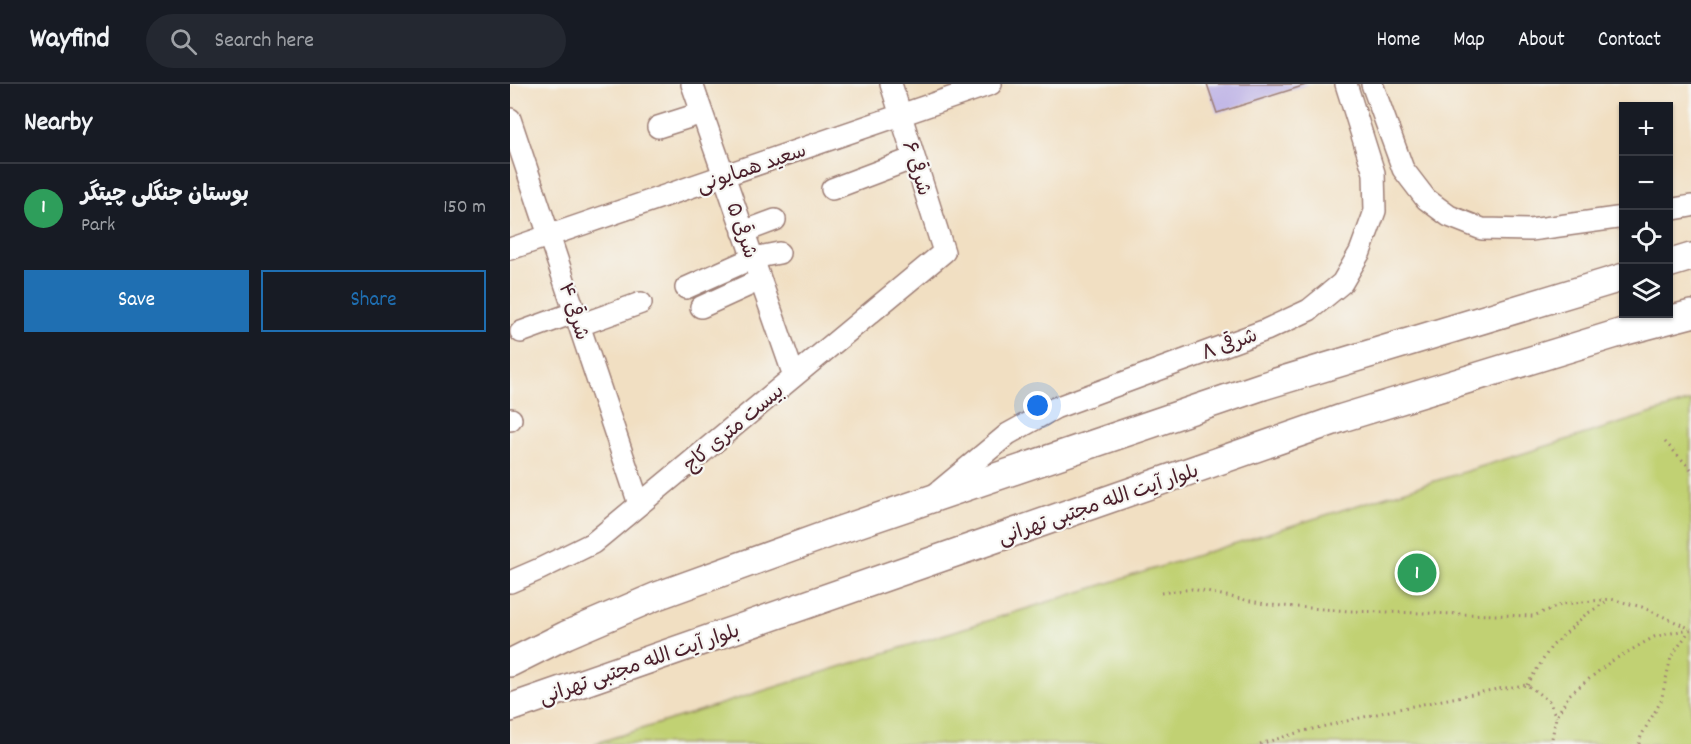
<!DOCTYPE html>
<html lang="en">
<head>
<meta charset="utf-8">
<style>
	:root { --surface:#171b24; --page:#242831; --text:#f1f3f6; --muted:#9ea1a6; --line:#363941; --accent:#1f6fb2 }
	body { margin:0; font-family:Dekko,"Playpen Sans Arabic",sans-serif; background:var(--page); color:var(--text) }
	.controls { position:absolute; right:18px; top:18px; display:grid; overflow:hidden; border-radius:0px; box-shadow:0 2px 4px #0004 }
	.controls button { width:54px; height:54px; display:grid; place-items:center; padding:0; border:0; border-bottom:2px solid var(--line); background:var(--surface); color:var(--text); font:30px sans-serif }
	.you { position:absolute; left:528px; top:322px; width:21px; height:21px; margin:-15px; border:4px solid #fff; border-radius:50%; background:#1a73e8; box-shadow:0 0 0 9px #1a73e833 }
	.badge { display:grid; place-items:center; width:39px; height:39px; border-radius:50%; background:var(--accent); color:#fff; font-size:20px; font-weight:700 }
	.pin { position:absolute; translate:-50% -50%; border:3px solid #fff; box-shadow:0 2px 6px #0006 }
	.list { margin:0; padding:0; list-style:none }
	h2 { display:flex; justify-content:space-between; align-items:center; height:78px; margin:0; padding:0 24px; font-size:26px }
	h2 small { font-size:20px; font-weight:400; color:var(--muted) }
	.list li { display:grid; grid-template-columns:39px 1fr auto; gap:18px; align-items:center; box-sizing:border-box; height:90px; padding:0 24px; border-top:2px solid var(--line) }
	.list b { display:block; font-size:22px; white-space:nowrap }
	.list p { margin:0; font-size:20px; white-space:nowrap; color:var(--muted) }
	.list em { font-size:20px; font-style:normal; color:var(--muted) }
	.actions { display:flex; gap:12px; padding:18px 24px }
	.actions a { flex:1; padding:14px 0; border:2px solid var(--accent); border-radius:0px; text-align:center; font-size:21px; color:var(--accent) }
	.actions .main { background:var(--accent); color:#fff }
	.icon { flex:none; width:33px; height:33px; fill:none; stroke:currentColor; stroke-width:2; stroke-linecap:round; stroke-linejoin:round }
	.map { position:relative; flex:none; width:1181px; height:660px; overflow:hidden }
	header { display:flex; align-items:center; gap:36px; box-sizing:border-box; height:84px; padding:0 30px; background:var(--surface); border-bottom:2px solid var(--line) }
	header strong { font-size:28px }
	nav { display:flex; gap:33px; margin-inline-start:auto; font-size:21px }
	.search { width:420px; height:54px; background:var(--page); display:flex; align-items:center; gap:15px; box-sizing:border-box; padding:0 21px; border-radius:33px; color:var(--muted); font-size:22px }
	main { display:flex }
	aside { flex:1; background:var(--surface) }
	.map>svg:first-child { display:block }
	.green { fill:#c1d173; stroke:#86784f; stroke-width:1.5 }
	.building { fill:#c0b5e6 }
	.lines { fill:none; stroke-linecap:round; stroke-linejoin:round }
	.minor-casing { stroke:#9e7f76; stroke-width:24 }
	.major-casing { stroke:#9e7f76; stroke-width:30 }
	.path { stroke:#9e7f76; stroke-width:3; stroke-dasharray:1.5 4.5; stroke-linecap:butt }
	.minor { stroke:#fff; stroke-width:21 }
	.major { stroke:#fff; stroke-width:27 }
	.labels { text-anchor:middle; stroke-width:4.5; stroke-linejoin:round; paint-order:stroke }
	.street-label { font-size:20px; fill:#4a1f2b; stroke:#f6f6f2 }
</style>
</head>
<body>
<header>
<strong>Wayfind</strong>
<div class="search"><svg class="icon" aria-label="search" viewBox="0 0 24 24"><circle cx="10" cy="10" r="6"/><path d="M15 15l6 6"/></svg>Search here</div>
<nav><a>Home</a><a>Map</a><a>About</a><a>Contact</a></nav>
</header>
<main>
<aside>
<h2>Nearby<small></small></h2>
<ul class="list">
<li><span class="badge" style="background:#2e9e5b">1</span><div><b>بوستان جنگلی چیتگر</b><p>Park</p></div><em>150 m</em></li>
</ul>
<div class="actions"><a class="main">Save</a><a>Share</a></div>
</aside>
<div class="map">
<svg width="1181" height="660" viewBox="0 0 1181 660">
	<rect width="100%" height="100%" fill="#f6f6f2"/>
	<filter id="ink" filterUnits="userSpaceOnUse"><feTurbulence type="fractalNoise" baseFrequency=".0167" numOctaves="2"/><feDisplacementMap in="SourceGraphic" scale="12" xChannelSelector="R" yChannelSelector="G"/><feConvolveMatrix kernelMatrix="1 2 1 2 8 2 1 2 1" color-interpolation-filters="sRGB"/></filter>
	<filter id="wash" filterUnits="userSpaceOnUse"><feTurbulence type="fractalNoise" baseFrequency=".008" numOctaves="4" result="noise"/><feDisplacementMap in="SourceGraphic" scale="24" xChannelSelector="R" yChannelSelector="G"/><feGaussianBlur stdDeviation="1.35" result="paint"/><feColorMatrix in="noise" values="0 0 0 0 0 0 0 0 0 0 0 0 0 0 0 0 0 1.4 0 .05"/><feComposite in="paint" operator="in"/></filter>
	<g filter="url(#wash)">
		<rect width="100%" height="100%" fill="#f1dfc2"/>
		<!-- green -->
		<path class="green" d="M 1181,317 L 1181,660 L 83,660 Z"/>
		<g id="blocks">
			<!-- building -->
			<path class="building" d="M 697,0 L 799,0 L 707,29 Z"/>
		</g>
	</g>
	<g filter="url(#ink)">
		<use href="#blocks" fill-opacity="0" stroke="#9e7f76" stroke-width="1.5"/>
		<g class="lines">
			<!-- minor casing -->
			<g class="minor-casing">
				<path id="minor" d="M 182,0 L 284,292
					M 862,0 L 893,85 L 916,115 L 939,132 L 972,145 L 1020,146 L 1114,133
					M 0,35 L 129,420
					M 148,43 L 192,29
					M 322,105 L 404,74
					M 1158,126 L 1181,122
					M 233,148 L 265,136
					M 0,165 L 481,0
					M 176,204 L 243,174 L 269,169
					M 191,223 L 250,196
					M 70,241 L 131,219
					M 11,248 L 66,228
					M 0,336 L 1,335
					M 427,409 L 498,350 L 545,324 L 756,246 L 799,226 L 832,199 L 850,168 L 865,127 L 864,89 L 836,0
					M 0,498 L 30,485 L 83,459 L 434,168 L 381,0"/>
			</g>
			<!-- major casing -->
			<g class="major-casing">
				<path id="major" d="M 1158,180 L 1181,173
					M 0,579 L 56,551 L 147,512 L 324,448 L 753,302 L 1114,193
					M 0,624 L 832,334 L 1116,247 L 1181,230"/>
			</g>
			<!-- path -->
			<path class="path" d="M 1155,358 L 1181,385
				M 651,509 L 682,505 L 760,521 L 839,527 L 1023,532 L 1054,520 L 1101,515 L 1132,523 L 1181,545
				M 1017,601 L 1041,563 L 1075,531 L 1099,516
				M 750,660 L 790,648 L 888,625 L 987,605 L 1017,601 L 1039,617 L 1046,633
				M 1041,660 L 1046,633 L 1059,611 L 1100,578 L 1144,553 L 1179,545
				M 1129,660 L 1131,652 L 1151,617 L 1161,573 L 1180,546"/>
			<!-- minor -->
			<use href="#minor" class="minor"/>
			<!-- major -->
			<use href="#major" class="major"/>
		</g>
	</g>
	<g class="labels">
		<!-- street labels -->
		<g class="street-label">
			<text transform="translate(241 83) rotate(-19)" y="7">سعید همایونی</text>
			<text transform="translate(408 84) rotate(73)" y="7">۶ شرقی</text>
			<text transform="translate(233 146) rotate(71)" y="7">۵ شرقی</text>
			<text transform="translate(65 227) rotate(72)" y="7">۴ شرقی</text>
			<text transform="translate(719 259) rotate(-20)" y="7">۸ شرقی</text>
			<text transform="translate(223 343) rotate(-40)" y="7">بیست متری کاج</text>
			<text transform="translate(588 419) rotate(-19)" y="7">بلوار آیت الله مجتبی تهرانی</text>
			<text transform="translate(129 579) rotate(-19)" y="7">بلوار آیت الله مجتبی تهرانی</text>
		</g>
	</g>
</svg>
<div class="controls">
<button>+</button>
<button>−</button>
<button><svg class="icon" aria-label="locate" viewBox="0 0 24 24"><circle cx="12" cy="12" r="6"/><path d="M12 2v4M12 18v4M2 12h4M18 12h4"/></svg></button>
<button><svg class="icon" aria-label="layers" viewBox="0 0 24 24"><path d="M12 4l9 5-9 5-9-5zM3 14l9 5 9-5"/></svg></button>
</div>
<div class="you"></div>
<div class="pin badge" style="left:907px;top:489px;background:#2e9e5b">1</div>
</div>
</main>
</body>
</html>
